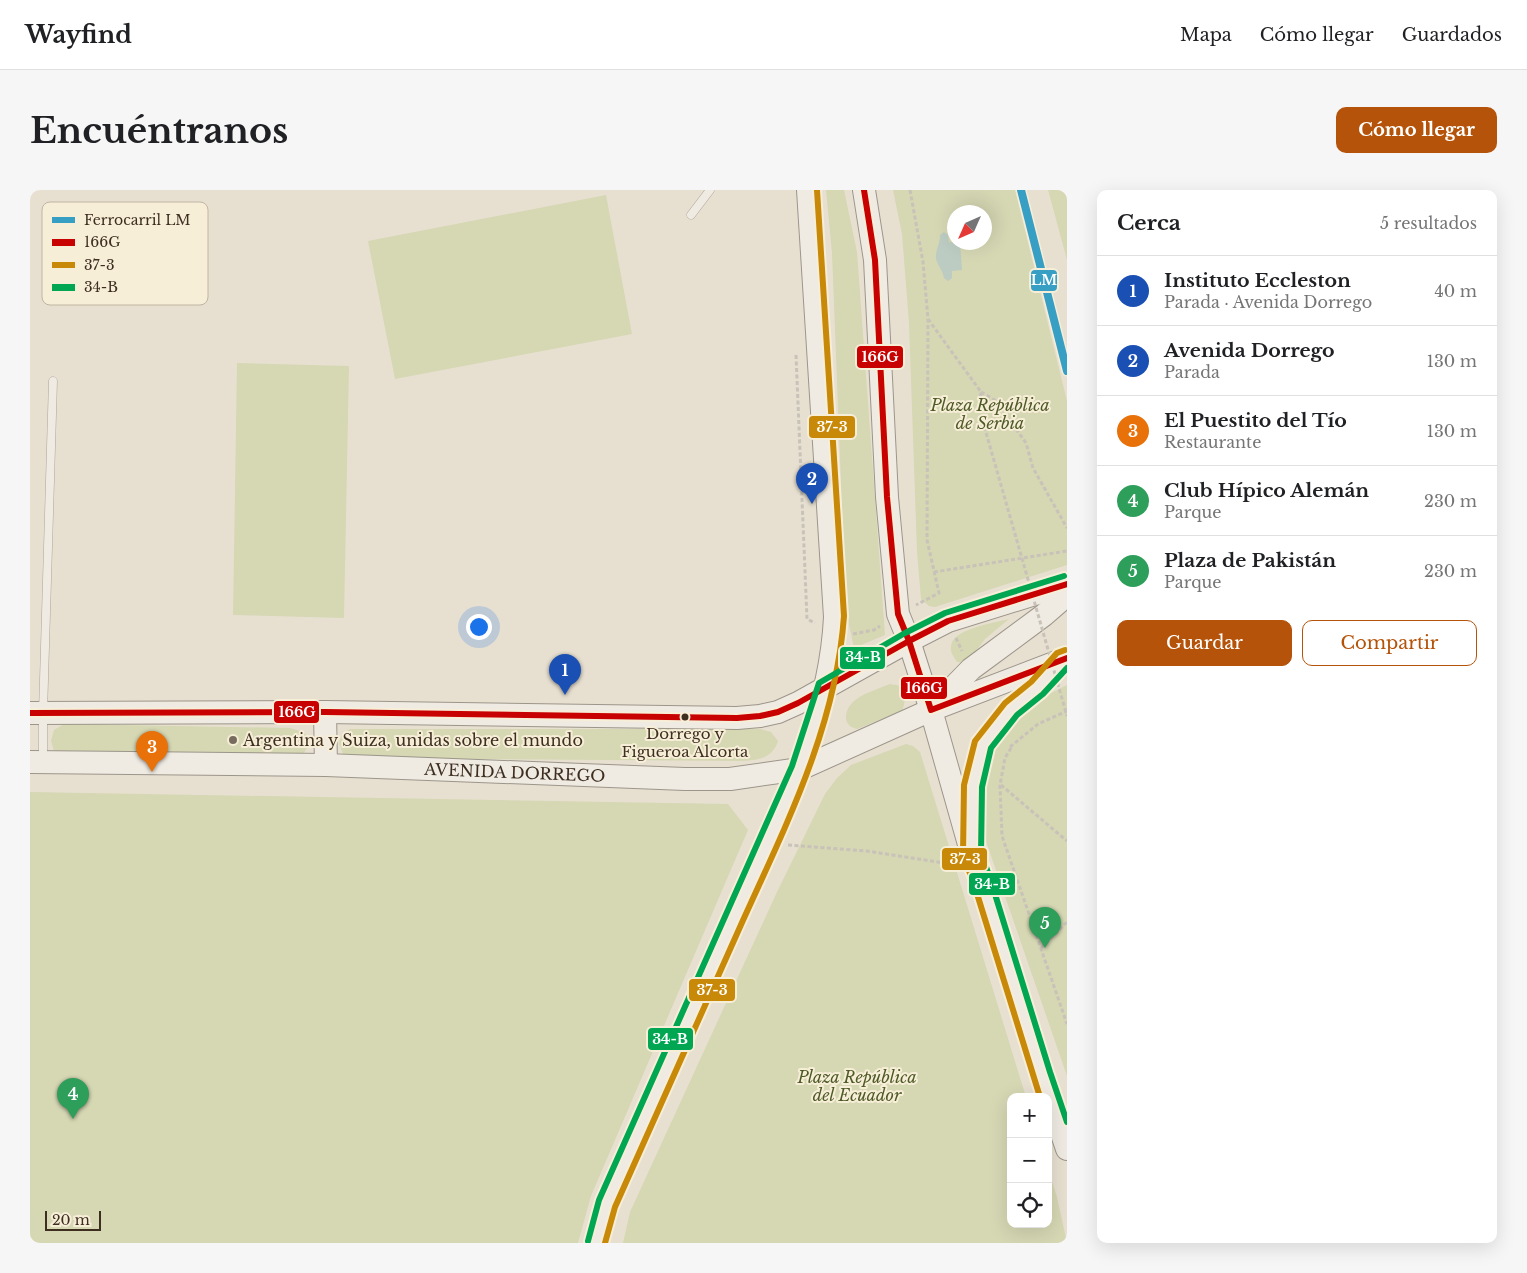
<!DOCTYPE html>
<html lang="es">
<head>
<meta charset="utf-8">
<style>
	:root { --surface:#fff; --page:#f6f6f6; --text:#202124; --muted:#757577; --line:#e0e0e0; --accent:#b45309 }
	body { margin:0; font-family:"Libre Baskerville",serif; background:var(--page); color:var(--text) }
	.controls { position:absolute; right:15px; bottom:15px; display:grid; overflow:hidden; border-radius:10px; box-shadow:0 5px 20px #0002 }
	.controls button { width:45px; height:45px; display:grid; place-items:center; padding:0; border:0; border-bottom:1px solid var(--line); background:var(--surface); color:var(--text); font:25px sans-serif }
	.compass { position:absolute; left:917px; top:15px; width:45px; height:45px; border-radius:50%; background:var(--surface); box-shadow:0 5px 20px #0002; rotate:225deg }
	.scale { position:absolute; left:15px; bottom:12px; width:56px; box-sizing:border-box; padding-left:5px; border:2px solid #3d2e20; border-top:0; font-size:14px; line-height:18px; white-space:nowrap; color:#3d2e20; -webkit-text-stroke:4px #f7eed8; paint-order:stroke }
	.you { position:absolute; left:448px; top:436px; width:18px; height:18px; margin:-12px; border:4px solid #fff; border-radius:50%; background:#1a73e8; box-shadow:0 0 0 8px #1a73e833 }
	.badge { display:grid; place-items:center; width:32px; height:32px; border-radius:50%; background:var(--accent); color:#fff; font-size:16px; font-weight:700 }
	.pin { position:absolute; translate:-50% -41px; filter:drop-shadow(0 1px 2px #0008) }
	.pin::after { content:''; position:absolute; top:26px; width:18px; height:15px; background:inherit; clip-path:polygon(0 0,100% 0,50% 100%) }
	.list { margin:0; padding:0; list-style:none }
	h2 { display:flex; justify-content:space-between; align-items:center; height:65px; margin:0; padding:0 20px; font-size:21px }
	h2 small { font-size:16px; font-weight:400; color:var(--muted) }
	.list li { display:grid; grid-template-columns:32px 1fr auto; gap:15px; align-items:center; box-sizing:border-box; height:70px; padding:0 20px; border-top:1px solid var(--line) }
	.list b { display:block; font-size:19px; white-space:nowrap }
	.list p { margin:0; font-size:16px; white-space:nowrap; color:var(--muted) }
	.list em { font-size:16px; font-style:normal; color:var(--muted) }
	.actions { display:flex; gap:10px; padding:15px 20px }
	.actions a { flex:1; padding:11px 0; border:1px solid var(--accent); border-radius:10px; text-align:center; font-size:18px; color:var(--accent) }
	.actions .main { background:var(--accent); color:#fff }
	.icon { flex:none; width:28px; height:28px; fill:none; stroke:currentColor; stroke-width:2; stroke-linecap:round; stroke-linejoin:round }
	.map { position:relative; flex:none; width:1037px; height:1053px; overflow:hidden; border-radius:10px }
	header { display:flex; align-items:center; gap:30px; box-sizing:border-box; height:70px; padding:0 25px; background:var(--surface); border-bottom:1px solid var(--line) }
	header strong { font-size:24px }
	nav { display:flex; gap:28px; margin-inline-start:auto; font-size:18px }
	.intro { display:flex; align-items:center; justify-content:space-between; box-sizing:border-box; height:120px; padding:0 30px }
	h1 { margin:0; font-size:35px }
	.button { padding:12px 22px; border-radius:10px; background:var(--accent); color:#fff; font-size:18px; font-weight:700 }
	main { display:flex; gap:30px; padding:0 30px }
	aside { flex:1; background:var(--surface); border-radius:10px; box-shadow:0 5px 20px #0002 }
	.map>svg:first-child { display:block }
	.green { fill:#d6d7b3; fill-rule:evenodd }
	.water { fill:#bcccc2 }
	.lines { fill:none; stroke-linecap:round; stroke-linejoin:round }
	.service-casing { stroke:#ada599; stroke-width:9 }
	.secondary-casing { stroke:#9c958a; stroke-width:24 }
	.path { stroke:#c8c2b9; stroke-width:3; stroke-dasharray:4 2.5; stroke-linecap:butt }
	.service { stroke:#efebe3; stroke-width:8 }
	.secondary { stroke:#efebe3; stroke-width:22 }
	.path-bridge { stroke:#c8c2b9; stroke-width:3; stroke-dasharray:4 2.5; stroke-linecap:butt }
	.bus-1-casing { stroke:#f7eed8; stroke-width:10 }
	.bus-2-casing { stroke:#f7eed8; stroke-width:10 }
	.bus-3-casing { stroke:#f7eed8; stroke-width:10 }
	.bus-1 { stroke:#c70201; stroke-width:6 }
	.bus-2 { stroke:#c88808; stroke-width:6 }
	.bus-3 { stroke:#00a651; stroke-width:6 }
	.rail-1-casing { stroke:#f7eed8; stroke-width:11 }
	.rail-1 { stroke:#389fc4; stroke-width:8 }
	.bus-dot { fill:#3d2e20; stroke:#f7eed8; stroke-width:2 }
	.poi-dot { fill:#786c5e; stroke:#f7eed8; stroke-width:2 }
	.labels { text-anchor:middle; stroke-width:4; stroke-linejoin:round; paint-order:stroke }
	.bus-label { font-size:15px; fill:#3d2e20; stroke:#f7eed8 }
	.park-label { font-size:16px; font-style:italic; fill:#4d5a26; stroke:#f7eed8 }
	.poi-label { font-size:16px; fill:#3d2e20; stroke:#f7eed8; text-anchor:start }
	.street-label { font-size:16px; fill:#3d2e20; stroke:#f7eed8 }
	.key { fill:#f7eed8; stroke:#bfb4a1; stroke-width:1 }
	.key-label { font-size:14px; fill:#3d2e20 }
	.line-badge { stroke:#f7eed8; stroke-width:2 }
	.badge-label { font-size:14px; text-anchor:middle; font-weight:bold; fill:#fff }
</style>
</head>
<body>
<header>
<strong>Wayfind</strong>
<nav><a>Mapa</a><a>Cómo llegar</a><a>Guardados</a></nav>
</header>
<div class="intro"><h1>Encuéntranos</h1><a class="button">Cómo llegar</a></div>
<main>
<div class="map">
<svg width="1037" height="1053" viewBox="0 0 1037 1053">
	<rect width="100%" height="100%" fill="#e7e0d1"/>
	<!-- green -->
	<path class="green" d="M 796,0 L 814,0 L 827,62 L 855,445 L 824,458 L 816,421 L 802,63 Z
		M 863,0 L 985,0 L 1037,211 L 1037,375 L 905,417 L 899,416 L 891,409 L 887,362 L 879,133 L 872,44 ZM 924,22 L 954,22 L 954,52 L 924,52 Z
		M 1018,0 L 1037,0 L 1037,70 Z
		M 576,5 L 602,144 L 365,189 L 338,51 Z
		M 207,173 L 319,176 L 314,428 L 203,425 Z
		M 979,429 L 955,449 L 940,469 L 935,473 L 927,472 C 924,467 920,463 921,457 C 921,439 964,433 979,429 Z
		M 860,494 C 863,495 866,494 869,496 C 877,502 875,514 872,521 L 827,539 C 822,538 817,535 816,529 C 815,507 844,501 860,494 Z
		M 1037,495 L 1037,886 L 949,631 L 957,566 L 988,525 L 1013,507 Z
		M 34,534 L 260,538 L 274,542 L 281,551 L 274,563 L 262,568 L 24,561 L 21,551 L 24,540 Z
		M 320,539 L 730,539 L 741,542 L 748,551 C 742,570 726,570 709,571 L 324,568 L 313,564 L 309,553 L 312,544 Z
		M 876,554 L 883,556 L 890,562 L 996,907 L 981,907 L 981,1034 L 1018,1034 L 1018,979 L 1027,1007 L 1037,1053 L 593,1053 L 600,1022 L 747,702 L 795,604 L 807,588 L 821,575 Z
		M 0,602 L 698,614 L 718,640 L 561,1006 L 548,1053 L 0,1053 Z"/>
	<!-- water -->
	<path class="water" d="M 914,42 L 918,45 L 919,52 L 930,53 L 932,80 L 922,81 L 922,88 L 918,91 L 914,88 C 913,81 908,76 906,69 C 905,60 910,55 910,45 Z"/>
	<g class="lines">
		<!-- service casing -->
		<g class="service-casing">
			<path id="service" d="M 661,25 L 680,0
				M 13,571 L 13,523 L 23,191"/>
		</g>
		<!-- secondary casing -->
		<g class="secondary-casing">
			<g id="secondary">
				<path d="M 834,0 L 845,70 L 857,307 L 868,424 L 879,451 L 901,520 L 942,665 L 952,691 L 1012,885 L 1037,959"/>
				<path d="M 906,515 L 941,479 L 1014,425 L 1037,405"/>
				<path d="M 295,522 L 296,575"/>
				<path d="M 0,523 L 295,522 L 707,528 L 730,526 L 748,522 L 768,513 L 879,451 L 918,431 L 1037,394"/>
				<path id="s1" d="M 0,572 L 296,575 L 655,589 L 700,589 L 770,579 L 901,520 L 1037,468"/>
				<path d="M 943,639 L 943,596 L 953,554 L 981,519 L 1007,498 L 1029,473"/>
				<path d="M 566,1053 L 577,1014 C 621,916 664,818 708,720 C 750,626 800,531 805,427 L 778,0"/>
			</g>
		</g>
		<!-- path -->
		<path class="path" d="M 880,0 L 893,72 L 898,129 L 897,350 L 909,403 L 886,415
			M 898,129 L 951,202 L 949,218
			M 766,165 L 777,429 L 785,433
			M 951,202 L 966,211 L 996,253 L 1003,278 L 1037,338
			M 904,382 L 1037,361
			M 823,444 L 844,440 L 850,436
			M 926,448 L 932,461
			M 980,557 L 1008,534 L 1037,521
			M 981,558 L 975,568 L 970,595 L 972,646 L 1037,834
			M 971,595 L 1037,651
			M 758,655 L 837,661 L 914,673 L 925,678
			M 1011,758 L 1037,732"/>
		<!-- service -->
		<use href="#service" class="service"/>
		<!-- secondary -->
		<use href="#secondary" class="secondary"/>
		<!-- path-bridge -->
		<path class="path-bridge" d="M 949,218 L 1037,526"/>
		<!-- bus-1 casing -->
		<g class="bus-1-casing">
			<path id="bus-1" d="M 834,0 L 845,70 L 857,307 L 868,424 L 879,451 L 901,520 L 1037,468
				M 0,523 L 295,522 L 707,528 L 730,526 L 748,522 L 768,513 L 879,451 L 918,431 L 1037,394"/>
		</g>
		<!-- bus-2 casing -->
		<g class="bus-2-casing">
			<path id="bus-2" d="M 1010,907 L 944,694 L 933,665 L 934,595 L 945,551 L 975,513 L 1001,492 L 1027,463 L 1035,460
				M 575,1053 L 585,1017 C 627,924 668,830 710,737 C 755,637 806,538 814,426 L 787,0"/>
		</g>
		<!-- bus-3 casing -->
		<g class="bus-3-casing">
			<path id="bus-3" d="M 1037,478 L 1013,504 L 987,525 L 961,558 L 952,597 L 951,663 L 960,688 L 1020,882 L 1037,932
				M 558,1051 L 569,1010 L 762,576 L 789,493 L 875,443 L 915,423 L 1034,386"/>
		</g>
		<!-- bus-1 -->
		<use href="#bus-1" class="bus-1"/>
		<!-- bus-2 -->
		<use href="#bus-2" class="bus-2"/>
		<!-- bus-3 -->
		<use href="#bus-3" class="bus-3"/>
		<!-- rail-1 casing -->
		<g class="rail-1-casing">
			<path id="rail-1" d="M 991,0 L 1037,181"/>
		</g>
		<!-- rail-1 -->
		<use href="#rail-1" class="rail-1"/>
	</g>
	<!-- markers -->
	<circle class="bus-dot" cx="655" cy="527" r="4.5"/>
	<circle class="poi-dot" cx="203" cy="550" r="5"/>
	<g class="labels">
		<!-- bus labels -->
		<g class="bus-label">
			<text x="655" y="549">Dorrego y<tspan x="655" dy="18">Figueroa Alcorta</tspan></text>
		</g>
		<!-- park labels -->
		<g class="park-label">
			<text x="960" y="221">Plaza República<tspan x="960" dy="18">de Serbia</tspan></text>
			<text x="827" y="893">Plaza República<tspan x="827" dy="18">del Ecuador</tspan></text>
		</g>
		<!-- poi labels -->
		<g class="poi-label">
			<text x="213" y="556">Argentina y Suiza, unidas sobre el mundo</text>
		</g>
		<!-- street labels -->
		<g class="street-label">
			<text dy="6" stroke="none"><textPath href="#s1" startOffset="485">AVENIDA DORREGO</textPath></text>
		</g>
	</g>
	<!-- legend -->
	<rect x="12" y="12" width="166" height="103" rx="8" class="key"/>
	<rect x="22" y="27" width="23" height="6" fill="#389fc4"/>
	<rect x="22" y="49" width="23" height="7" fill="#c70201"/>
	<rect x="22" y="72" width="23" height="6" fill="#c88808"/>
	<rect x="22" y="94" width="23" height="7" fill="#00a651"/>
	<g class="key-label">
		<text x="54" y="35">Ferrocarril LM</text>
		<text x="54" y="57">166G</text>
		<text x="54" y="80">37-3</text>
		<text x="54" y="102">34-B</text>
	</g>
	<g class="line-badge">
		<rect x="1000" y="79" width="28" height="23" rx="5" fill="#389fc4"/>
		<rect x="826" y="155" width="48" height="24" rx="5" fill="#c70201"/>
		<rect x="778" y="225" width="48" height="24" rx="5" fill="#c88808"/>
		<rect x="809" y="456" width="47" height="24" rx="5" fill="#00a651"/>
		<rect x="870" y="486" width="48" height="24" rx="5" fill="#c70201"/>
		<rect x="243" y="510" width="47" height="24" rx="5" fill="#c70201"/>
		<rect x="911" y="657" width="47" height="24" rx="5" fill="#c88808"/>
		<rect x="938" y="682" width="48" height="24" rx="5" fill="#00a651"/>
		<rect x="658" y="788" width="48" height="24" rx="5" fill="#c88808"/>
		<rect x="617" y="837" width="47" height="24" rx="5" fill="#00a651"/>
	</g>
	<g class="badge-label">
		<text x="1014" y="95">LM</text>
		<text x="850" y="172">166G</text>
		<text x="802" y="242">37-3</text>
		<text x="833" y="472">34-B</text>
		<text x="894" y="503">166G</text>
		<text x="267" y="527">166G</text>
		<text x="935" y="674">37-3</text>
		<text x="962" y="699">34-B</text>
		<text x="682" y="805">37-3</text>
		<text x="640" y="854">34-B</text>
	</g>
</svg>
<div class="controls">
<button>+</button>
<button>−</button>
<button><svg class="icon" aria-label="locate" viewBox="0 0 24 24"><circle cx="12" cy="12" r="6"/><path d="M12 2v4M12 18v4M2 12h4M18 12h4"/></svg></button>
</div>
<svg class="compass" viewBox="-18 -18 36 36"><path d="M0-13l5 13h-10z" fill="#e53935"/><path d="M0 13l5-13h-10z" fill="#757577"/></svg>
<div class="scale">20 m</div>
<div class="you"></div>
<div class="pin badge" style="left:535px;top:505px;background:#1a4fb4">1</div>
<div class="pin badge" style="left:782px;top:314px;background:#1a4fb4">2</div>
<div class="pin badge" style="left:122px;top:582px;background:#e8710a">3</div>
<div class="pin badge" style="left:43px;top:929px;background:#2e9e5b">4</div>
<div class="pin badge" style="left:1015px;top:758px;background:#2e9e5b">5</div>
</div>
<aside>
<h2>Cerca<small>5 resultados</small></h2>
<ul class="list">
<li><span class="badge" style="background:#1a4fb4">1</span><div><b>Instituto Eccleston</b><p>Parada · Avenida Dorrego</p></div><em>40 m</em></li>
<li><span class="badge" style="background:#1a4fb4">2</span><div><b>Avenida Dorrego</b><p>Parada</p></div><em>130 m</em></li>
<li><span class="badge" style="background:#e8710a">3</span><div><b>El Puestito del Tío</b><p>Restaurante</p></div><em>130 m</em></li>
<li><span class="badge" style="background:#2e9e5b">4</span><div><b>Club Hípico Alemán</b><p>Parque</p></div><em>230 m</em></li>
<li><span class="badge" style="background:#2e9e5b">5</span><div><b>Plaza de Pakistán</b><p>Parque</p></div><em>230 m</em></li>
</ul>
<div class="actions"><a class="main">Guardar</a><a>Compartir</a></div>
</aside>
</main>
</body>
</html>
